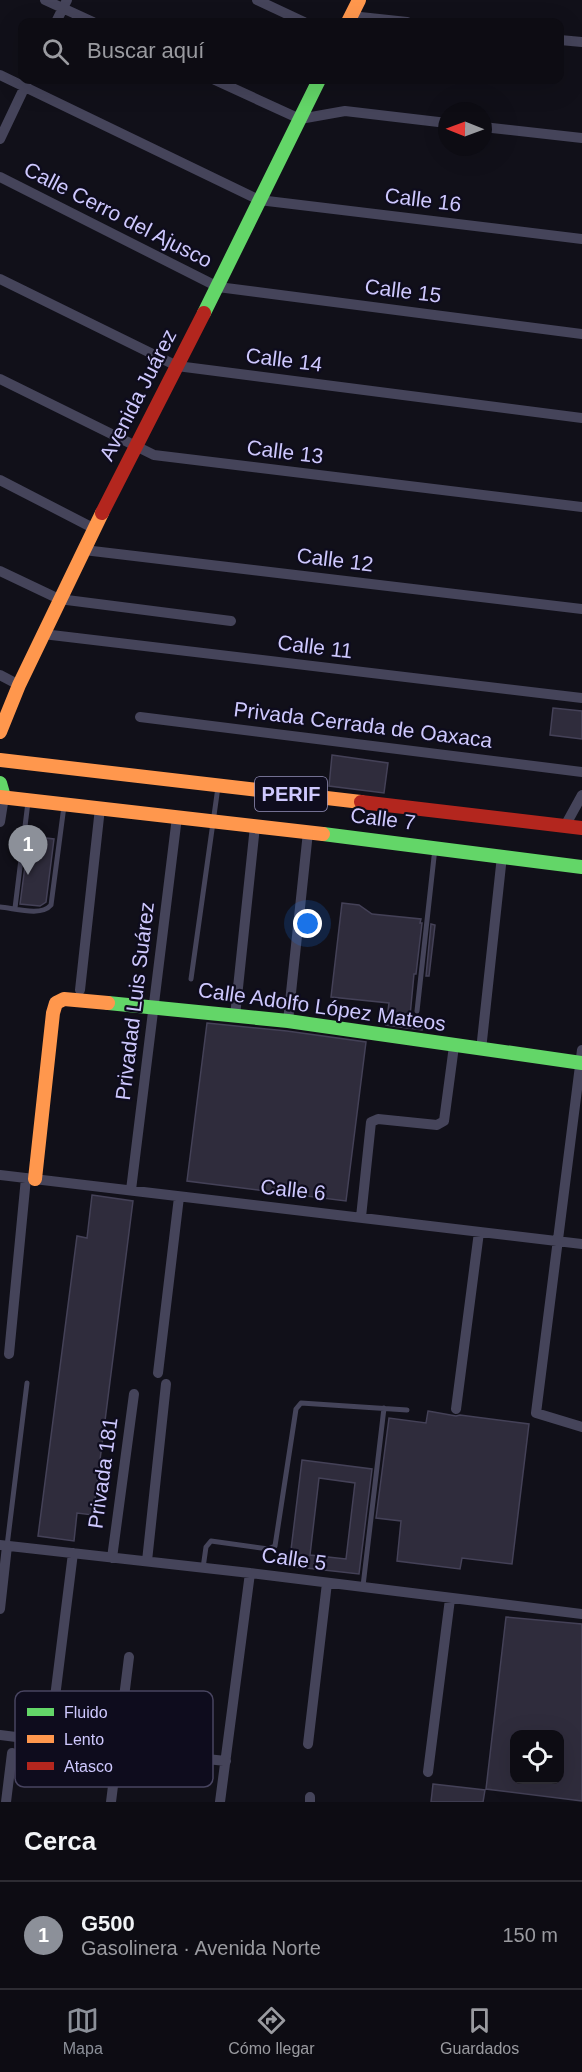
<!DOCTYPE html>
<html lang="es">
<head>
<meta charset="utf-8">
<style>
	:root { --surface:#0d0c13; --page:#16151c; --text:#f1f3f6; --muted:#9a9ba0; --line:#2d2c33; --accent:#8c9099 }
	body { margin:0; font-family:Arial,sans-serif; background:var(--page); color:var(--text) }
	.controls { position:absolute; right:18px; bottom:18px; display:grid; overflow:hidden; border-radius:12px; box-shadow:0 6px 24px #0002 }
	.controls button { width:54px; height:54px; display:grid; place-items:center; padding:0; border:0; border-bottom:2px solid var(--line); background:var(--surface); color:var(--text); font:30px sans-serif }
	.compass { position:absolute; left:438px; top:102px; width:54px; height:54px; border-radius:50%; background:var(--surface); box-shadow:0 6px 24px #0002; rotate:271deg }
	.you { position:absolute; left:308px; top:924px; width:21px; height:21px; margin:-15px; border:4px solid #fff; border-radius:50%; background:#1a73e8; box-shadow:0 0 0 9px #1a73e833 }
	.badge { display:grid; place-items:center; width:39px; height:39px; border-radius:50%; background:var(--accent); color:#fff; font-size:20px; font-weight:700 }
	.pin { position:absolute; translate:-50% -50px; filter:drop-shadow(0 2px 3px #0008) }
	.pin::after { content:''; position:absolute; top:32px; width:21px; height:18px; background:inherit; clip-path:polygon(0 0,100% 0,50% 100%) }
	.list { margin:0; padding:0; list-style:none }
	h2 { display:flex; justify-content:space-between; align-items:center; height:78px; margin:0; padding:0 24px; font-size:26px }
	h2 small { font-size:20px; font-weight:400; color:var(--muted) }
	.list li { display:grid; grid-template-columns:39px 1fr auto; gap:18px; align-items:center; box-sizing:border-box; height:108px; padding:0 24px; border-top:2px solid var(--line) }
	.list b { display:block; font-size:22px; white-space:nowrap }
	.list p { margin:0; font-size:20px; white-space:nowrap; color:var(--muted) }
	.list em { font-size:20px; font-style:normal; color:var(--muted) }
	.icon { flex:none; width:33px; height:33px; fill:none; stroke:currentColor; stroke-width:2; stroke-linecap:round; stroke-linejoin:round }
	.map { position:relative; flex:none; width:582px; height:1802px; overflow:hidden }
	.search { position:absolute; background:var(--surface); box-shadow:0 6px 24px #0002; left:18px; right:18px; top:18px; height:66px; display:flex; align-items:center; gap:15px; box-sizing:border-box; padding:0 21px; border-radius:12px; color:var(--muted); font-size:22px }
	.sheet { height:186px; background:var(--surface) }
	nav { display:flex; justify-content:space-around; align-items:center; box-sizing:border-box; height:84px; border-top:2px solid var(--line); background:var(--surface); font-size:16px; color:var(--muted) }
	nav a { display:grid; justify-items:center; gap:3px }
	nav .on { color:var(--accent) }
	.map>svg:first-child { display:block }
	.building { fill:#2f2c3c; stroke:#444157; stroke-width:1.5; fill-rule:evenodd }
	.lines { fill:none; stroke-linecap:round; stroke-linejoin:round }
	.lane { stroke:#45445a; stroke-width:5 }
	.street { stroke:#45445a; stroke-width:10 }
	.fast { stroke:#63d668; stroke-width:14 }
	.slow { stroke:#ff974d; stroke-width:14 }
	.jam { stroke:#b3261e; stroke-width:14 }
	.labels { text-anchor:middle; stroke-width:4.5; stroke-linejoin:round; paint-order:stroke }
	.shield { fill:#0e0c1d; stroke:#9490ba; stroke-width:1.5 }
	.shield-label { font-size:20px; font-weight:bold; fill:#cec8fe }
	.street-label { font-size:21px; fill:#cec8fe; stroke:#0e0c1d }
	.key { fill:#0e0c1d; stroke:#484460; stroke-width:1.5 }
	.key-label { font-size:16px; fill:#cec8fe }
</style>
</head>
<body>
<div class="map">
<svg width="582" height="1802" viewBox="0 0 582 1802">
	<rect width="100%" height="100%" fill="#111019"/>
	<!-- building -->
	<path class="building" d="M 553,708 L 582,711 L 582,739 L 550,735 Z
		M 332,755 L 388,763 L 384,793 L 329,786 Z
		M 29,836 L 54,839 L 46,902 L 40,906 L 20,904 Z
		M 342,903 L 359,905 L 372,914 L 421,919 L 420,923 L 422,923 L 416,974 L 414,974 L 410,1016 L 423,1018 L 422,1030 L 386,1025 L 389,1003 L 331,997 Z
		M 431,924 L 435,925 L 429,976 L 426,976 Z
		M 207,1023 L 287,1031 L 366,1042 L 346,1201 L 187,1181 Z
		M 92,1195 L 133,1201 L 93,1515 L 77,1513 L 74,1541 L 38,1536 L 77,1236 L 87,1238 Z
		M 428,1411 L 456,1416 L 460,1415 L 529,1424 L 512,1564 L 462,1558 L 460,1569 L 397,1561 L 401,1521 L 376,1518 L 389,1418 L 426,1423 Z
		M 302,1460 L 372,1469 L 359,1574 L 289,1566 ZM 319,1478 L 355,1483 L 346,1559 L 310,1555 Z
		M 506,1617 L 582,1624 L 582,1801 L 486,1789 ZM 514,1734 L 560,1734 L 560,1779 L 514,1779 Z
		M 433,1784 L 485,1790 L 483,1802 L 431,1802 Z"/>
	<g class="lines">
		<!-- lane -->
		<path class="lane" d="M 0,907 C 14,908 41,917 51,905 L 64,806
			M 15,908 L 28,802
			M 191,979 L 218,787
			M 417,1011 L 435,848
			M 7,1546 L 27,1383
			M 203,1568 L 206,1547 L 211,1541 L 268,1549 L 275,1546 L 296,1409 L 301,1403 L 407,1410
			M 363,1586 L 384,1408"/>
		<!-- street -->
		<path class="street" d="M 45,0 L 93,22
			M 257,0 L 304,22
			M 351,16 L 407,22
			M 56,22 L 67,0
			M 560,40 L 582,42
			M 0,75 L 259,200 L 582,239
			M 215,80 L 300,119 L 345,111 L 447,123
			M 483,127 L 582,138
			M 0,139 L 28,80
			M 0,177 L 218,287 L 582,334
			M 0,279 L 177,366 L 582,418
			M 0,379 L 154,455 L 582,507
			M 0,480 L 95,529
			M 84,550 L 582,609
			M 0,571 L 59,599 L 231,621
			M 43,634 L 582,698
			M 0,675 L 19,685
			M 140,717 L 582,772
			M 0,822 L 4,797
			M 565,826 L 582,795
			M 80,990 L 100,808
			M 235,1016 L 255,826
			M 288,1021 L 308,832
			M 481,1050 L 502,856
			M 582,1050 L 536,1413 L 582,1427
			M 0,1175 L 582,1244
			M 131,1190 L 177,817
			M 361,1217 L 371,1122 L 378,1119 L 437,1125 L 444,1121 L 454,1046
			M 9,1354 L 26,1178
			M 158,1373 L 179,1197
			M 456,1409 L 479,1232
			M 0,1545 L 250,1573 L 582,1614
			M 112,1558 L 134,1394
			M 147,1561 L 166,1384
			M 0,1609 L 7,1546
			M 54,1705 L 73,1553
			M 0,1735 L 118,1750 L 226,1761
			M 308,1744 L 327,1583
			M 428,1772 L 450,1599
			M 6,1802 L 12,1753
			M 111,1802 L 129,1657
			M 220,1802 L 250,1573
			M 310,1802 L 310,1797"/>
		<!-- fast -->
		<path class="fast" d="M 204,313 L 319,80
			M 0,783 L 4,797
			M 323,834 L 582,867
			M 108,1003 L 288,1021 L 582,1063"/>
		<!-- slow -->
		<path class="slow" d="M 348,22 L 359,0
			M 0,732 L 19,685 L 102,513
			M 0,760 L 361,802
			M 0,797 L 323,834
			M 35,1179 L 53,1013 L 56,1003 L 64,999 L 108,1003"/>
		<!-- jam -->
		<path class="jam" d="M 102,513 L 204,313
			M 361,802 L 582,828"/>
	</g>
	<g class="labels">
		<!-- shield labels -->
		<rect class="shield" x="255" y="777" width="72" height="34" rx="4.5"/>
		<g class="shield-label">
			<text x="291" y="801">PERIF</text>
		</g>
		<!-- street labels -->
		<g class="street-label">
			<text transform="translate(423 200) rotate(7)" y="7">Calle 16</text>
			<text transform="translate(118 215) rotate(27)" y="7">Calle Cerro del Ajusco</text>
			<text transform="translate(403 291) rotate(7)" y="7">Calle 15</text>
			<text transform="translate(284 360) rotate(7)" y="7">Calle 14</text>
			<text transform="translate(138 395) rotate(-63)" y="7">Avenida Juárez</text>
			<text transform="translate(285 452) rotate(7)" y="7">Calle 13</text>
			<text transform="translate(335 560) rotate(7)" y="7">Calle 12</text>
			<text transform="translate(315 647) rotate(7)" y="7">Calle 11</text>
			<text transform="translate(363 725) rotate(7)" y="7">Privada Cerrada de Oaxaca</text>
			<text transform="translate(383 819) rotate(7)" y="7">Calle 7</text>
			<text transform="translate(135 1001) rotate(-83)" y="7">Privadad Luis Suárez</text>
			<text transform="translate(322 1007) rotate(8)" y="7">Calle Adolfo López Mateos</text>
			<text transform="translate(293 1190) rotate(6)" y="7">Calle 6</text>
			<text transform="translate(103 1473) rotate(-82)" y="7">Privada 181</text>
			<text transform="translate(294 1559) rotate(8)" y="7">Calle 5</text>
		</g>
	</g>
	<!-- legend -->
	<rect x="15" y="1691" width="198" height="96" rx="9" class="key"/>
	<rect x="27" y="1708" width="27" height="8" fill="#63d668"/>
	<rect x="27" y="1735" width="27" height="8" fill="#ff974d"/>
	<rect x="27" y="1762" width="27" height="8" fill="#b3261e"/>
	<g class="key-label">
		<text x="64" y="1718">Fluido</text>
		<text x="64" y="1745">Lento</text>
		<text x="64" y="1772">Atasco</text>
	</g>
</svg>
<div class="controls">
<button><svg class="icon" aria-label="locate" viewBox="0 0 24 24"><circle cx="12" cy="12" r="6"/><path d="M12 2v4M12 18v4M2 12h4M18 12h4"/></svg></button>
</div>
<svg class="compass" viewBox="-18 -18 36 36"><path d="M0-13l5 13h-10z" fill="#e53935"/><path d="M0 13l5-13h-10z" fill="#9a9ba0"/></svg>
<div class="you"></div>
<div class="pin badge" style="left:28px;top:875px">1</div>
<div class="search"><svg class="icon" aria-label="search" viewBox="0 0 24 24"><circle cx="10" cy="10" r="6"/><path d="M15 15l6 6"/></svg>Buscar aquí</div>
</div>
<section class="sheet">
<h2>Cerca<small></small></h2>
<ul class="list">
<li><span class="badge">1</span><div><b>G500</b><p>Gasolinera · Avenida Norte</p></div><em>150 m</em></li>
</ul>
</section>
<nav>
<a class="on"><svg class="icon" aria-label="map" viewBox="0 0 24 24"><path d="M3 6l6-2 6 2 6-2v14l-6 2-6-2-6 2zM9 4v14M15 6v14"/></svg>Mapa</a>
<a><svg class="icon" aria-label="directions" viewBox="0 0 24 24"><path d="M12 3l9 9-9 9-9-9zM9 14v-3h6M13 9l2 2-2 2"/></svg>Cómo llegar</a>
<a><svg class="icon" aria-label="saved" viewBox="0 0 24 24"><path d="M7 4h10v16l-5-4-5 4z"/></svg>Guardados</a>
</nav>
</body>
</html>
